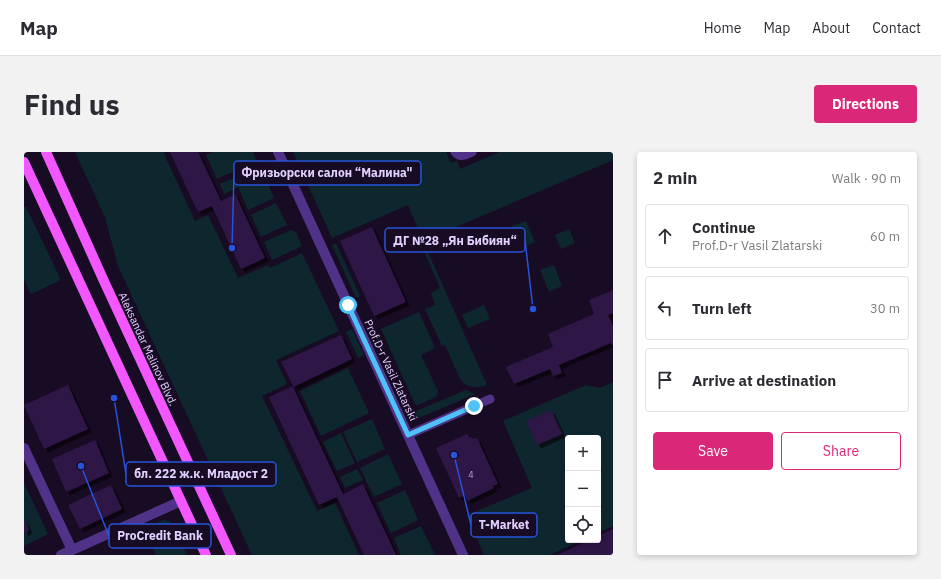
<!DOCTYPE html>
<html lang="en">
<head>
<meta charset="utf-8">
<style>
	:root { --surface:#fff; --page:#f2f2f3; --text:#2b2b33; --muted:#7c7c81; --line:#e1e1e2; --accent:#db2777 }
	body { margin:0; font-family:"IBM Plex Sans",sans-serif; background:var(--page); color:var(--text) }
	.controls { position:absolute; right:12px; bottom:12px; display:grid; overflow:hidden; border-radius:4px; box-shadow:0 2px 6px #0003 }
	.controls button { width:36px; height:36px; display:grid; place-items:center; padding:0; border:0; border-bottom:1px solid var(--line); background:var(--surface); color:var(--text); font:20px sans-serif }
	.stop { position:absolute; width:12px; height:12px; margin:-9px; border:3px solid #4fc3f7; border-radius:50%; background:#fff }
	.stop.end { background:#4fc3f7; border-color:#fff; box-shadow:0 1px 4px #0008 }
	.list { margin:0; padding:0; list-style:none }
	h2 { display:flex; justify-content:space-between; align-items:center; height:52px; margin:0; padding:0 16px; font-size:17px }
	h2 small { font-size:13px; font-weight:400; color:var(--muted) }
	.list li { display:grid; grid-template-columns:26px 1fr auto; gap:12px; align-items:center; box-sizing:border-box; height:64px; margin:0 8px 8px; padding:0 8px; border:1px solid var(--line); border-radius:4px }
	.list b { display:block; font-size:15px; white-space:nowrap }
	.list p { margin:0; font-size:13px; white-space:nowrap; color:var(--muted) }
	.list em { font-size:13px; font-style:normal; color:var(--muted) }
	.actions { display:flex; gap:8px; padding:12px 16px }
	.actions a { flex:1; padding:9px 0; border:1px solid var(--accent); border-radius:4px; text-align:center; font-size:14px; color:var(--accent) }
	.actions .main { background:var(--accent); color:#fff }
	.icon { flex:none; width:22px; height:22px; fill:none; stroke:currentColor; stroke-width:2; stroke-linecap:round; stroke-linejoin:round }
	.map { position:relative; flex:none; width:589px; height:403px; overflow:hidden; border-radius:4px }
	header { display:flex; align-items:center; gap:24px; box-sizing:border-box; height:56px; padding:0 20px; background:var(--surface); border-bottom:1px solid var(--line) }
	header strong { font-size:19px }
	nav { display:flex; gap:22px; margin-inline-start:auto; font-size:14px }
	.intro { display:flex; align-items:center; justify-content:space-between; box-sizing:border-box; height:96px; padding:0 24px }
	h1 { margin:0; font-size:28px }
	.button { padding:10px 18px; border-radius:4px; background:var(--accent); color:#fff; font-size:14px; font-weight:700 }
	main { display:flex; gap:24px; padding:0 24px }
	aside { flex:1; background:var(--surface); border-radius:4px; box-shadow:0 2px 6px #0003 }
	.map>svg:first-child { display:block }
	.green { fill:#0e272f }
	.building { fill:#2f1647; filter:url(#shadow) }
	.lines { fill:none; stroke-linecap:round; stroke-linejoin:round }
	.lane { stroke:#503388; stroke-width:9 }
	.street { stroke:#503388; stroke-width:10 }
	.primary { stroke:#f357ff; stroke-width:10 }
	.route { stroke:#4fc3f7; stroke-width:5 }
	.labels { text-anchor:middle; stroke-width:3; stroke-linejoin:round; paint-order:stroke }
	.number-label { font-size:9px; fill:#b6a2d1 }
	.street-label { font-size:11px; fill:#e3d0ff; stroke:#180c25 }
	.leader { fill:none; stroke:#2754da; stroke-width:1.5 }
	.callout-dot { fill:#2754da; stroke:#180c25; stroke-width:1.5 }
	.callout { fill:#180c25; stroke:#2754da; stroke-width:1.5 }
	.callout-label { font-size:12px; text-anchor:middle; font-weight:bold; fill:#e3d0ff }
</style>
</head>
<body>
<header>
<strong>Map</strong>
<nav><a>Home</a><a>Map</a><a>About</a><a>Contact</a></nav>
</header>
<div class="intro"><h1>Find us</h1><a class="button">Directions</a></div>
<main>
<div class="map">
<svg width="589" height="403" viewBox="0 0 589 403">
	<defs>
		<filter id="shadow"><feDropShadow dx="3.5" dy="3.5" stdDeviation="0" flood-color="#0009"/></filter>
	</defs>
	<rect width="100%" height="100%" fill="#180c25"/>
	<!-- green -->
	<path class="green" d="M 51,0 L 139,0 L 171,69 L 184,63 L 214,126 L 244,113 L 246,116 L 278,101 L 315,179 L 252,208 L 263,232 L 238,244 L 293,359 L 311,351 L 335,403 L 228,403 L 94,114 L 81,65 Z
		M 189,0 L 229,0 L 233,9 L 193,27 L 182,3 Z
		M 269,0 L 422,0 L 427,11 L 433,9 L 436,17 L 476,0 L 589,0 L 589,8 L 399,89 L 463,233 C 454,237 442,236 436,227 L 421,193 L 418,194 L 401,157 L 411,153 L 407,141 L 416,136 L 396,90 L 399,88 L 384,53 L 308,86 Z
		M 236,14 L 250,46 L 224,58 L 214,35 L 200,42 L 196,32 Z
		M 252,51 L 263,73 L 237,85 L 227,63 Z
		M 0,55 L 2,55 L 36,126 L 35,129 L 7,142 L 0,128 Z
		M 502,69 L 511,90 L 497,96 L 488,74 Z
		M 545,77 L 551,91 L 537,97 L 531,83 Z
		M 267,78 L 272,80 L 278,94 L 248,108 L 240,90 Z
		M 312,91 L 336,144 L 332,146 L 308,93 Z
		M 530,113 L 538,134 L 525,140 L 516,118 Z
		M 460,153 L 466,167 L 444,176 L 438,163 Z
		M 395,160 L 411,196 L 397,203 L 414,239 L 412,245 L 392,254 L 357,177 Z
		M 328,177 L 340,203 L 334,206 L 322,180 Z
		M 324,216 L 345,261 L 297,284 L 276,239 Z
		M 589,230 L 589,374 L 574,381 L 574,286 L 544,286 L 544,388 L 558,388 L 526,403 L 460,403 L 443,363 L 508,336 L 479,269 L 562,233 L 576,236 Z
		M 442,238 L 451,242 L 393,267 L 390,266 L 385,262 L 439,239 Z
		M 348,267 L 361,297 L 333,310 L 319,280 Z
		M 317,281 L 331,311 L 313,319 L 299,290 Z
		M 364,302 L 378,332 L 350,345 L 336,316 Z
		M 333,317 L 339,328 L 321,336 L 316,325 Z
		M 0,331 L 24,382 L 0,394 Z
		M 381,338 L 394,368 L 367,381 L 353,351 Z
		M 139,368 L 145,369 L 149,373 L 163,403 L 132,403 L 121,377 Z
		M 397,374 L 411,403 L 377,403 L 370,386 Z"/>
	<!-- building -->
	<path class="building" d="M 146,0 L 174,0 L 197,49 L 211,42 L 241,106 L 217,117 L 188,54 L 174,60 Z
		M 348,75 L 382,150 L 350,164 L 316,89 Z
		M 589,138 L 589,161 L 584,163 L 589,174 L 589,194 L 587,191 L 535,213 L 538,221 L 529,224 L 526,217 L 490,232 L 482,215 L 529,195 L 524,182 L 570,162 L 565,148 Z
		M 317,183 L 328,207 L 269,235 L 319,342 L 339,332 L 372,403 L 340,403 L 313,345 L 295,353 L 245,245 L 269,234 L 257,210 Z
		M 44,233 L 64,277 L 20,297 L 0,253 Z
		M 527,258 L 538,282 L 513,293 L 502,269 Z
		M 443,282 L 446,286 L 448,285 L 449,287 L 453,286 L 474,332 L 469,334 L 470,336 L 443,349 L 441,343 L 435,346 L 412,296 Z
		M 71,288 L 85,321 L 42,340 L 28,307 Z
		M 87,333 L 98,357 L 56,377 L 44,353 Z
		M 0,367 L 5,378 L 0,381 Z
		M 589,377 L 589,403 L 533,403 L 566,388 L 574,388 L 574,384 Z"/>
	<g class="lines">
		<!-- lane -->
		<path class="lane" d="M 431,0 C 436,6 441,3 448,0
			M 384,283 L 466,247"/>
		<!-- street -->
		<path class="street" d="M 254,0 L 439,403
			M 0,296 L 48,398
			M 37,403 L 157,349"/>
		<!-- primary -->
		<path class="primary" d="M 22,0 L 79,127 L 207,403
			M 0,10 L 182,403"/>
	</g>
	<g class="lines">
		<!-- route -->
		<path class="route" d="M 324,153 L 384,283 L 450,254"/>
	</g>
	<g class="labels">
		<!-- number labels -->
		<g class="number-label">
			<text x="447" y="326">4</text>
		</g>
		<!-- street labels -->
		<g class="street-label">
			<text transform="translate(124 197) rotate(65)" y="4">Aleksandar Malinov Blvd.</text>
			<text transform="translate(367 218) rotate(65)" y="4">Prof.D-r Vasil Zlatarski</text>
		</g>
	</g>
	<!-- callouts -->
	<path class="leader" d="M208 96L210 21M509 157L501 88M90 246L102 322M430 303L447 373M57 314L85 384"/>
	<g class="callout-dot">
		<circle cx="208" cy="96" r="4"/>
		<circle cx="509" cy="157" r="4"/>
		<circle cx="90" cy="246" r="4"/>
		<circle cx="430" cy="303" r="4"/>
		<circle cx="57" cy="314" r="4"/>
	</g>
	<g class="callout">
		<rect x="210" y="9" width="187" height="24" rx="4"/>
		<rect x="361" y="76" width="140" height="24" rx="4"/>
		<rect x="102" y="310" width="150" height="24" rx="4"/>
		<rect x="447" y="361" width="66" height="24" rx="4"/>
		<rect x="85" y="372" width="102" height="24" rx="4"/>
	</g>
	<g class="callout-label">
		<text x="303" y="25">Фризьорски салон “Малина"</text>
		<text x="431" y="93">ДГ №28 „Ян Бибиян“</text>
		<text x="177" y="326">бл. 222 ж.к. Младост 2</text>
		<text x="480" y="377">T-Market</text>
		<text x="136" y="388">ProCredit Bank</text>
	</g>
</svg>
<div class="controls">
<button>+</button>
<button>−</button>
<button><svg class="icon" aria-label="locate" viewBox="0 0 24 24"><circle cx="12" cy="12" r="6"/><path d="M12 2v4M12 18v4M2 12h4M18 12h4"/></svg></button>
</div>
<div class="stop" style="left:324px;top:153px"></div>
<div class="stop end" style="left:450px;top:254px"></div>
</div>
<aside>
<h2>2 min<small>Walk · 90 m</small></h2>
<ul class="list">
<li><svg class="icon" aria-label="ahead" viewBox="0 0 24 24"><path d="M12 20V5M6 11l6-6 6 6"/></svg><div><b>Continue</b><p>Prof.D-r Vasil Zlatarski</p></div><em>60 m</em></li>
<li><svg class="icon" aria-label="left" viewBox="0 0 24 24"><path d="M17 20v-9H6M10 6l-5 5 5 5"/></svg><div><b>Turn left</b></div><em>30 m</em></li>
<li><svg class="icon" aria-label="arrive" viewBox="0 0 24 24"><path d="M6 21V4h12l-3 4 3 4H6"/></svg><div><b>Arrive at destination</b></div></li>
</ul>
<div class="actions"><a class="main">Save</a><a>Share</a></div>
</aside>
</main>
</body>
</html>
